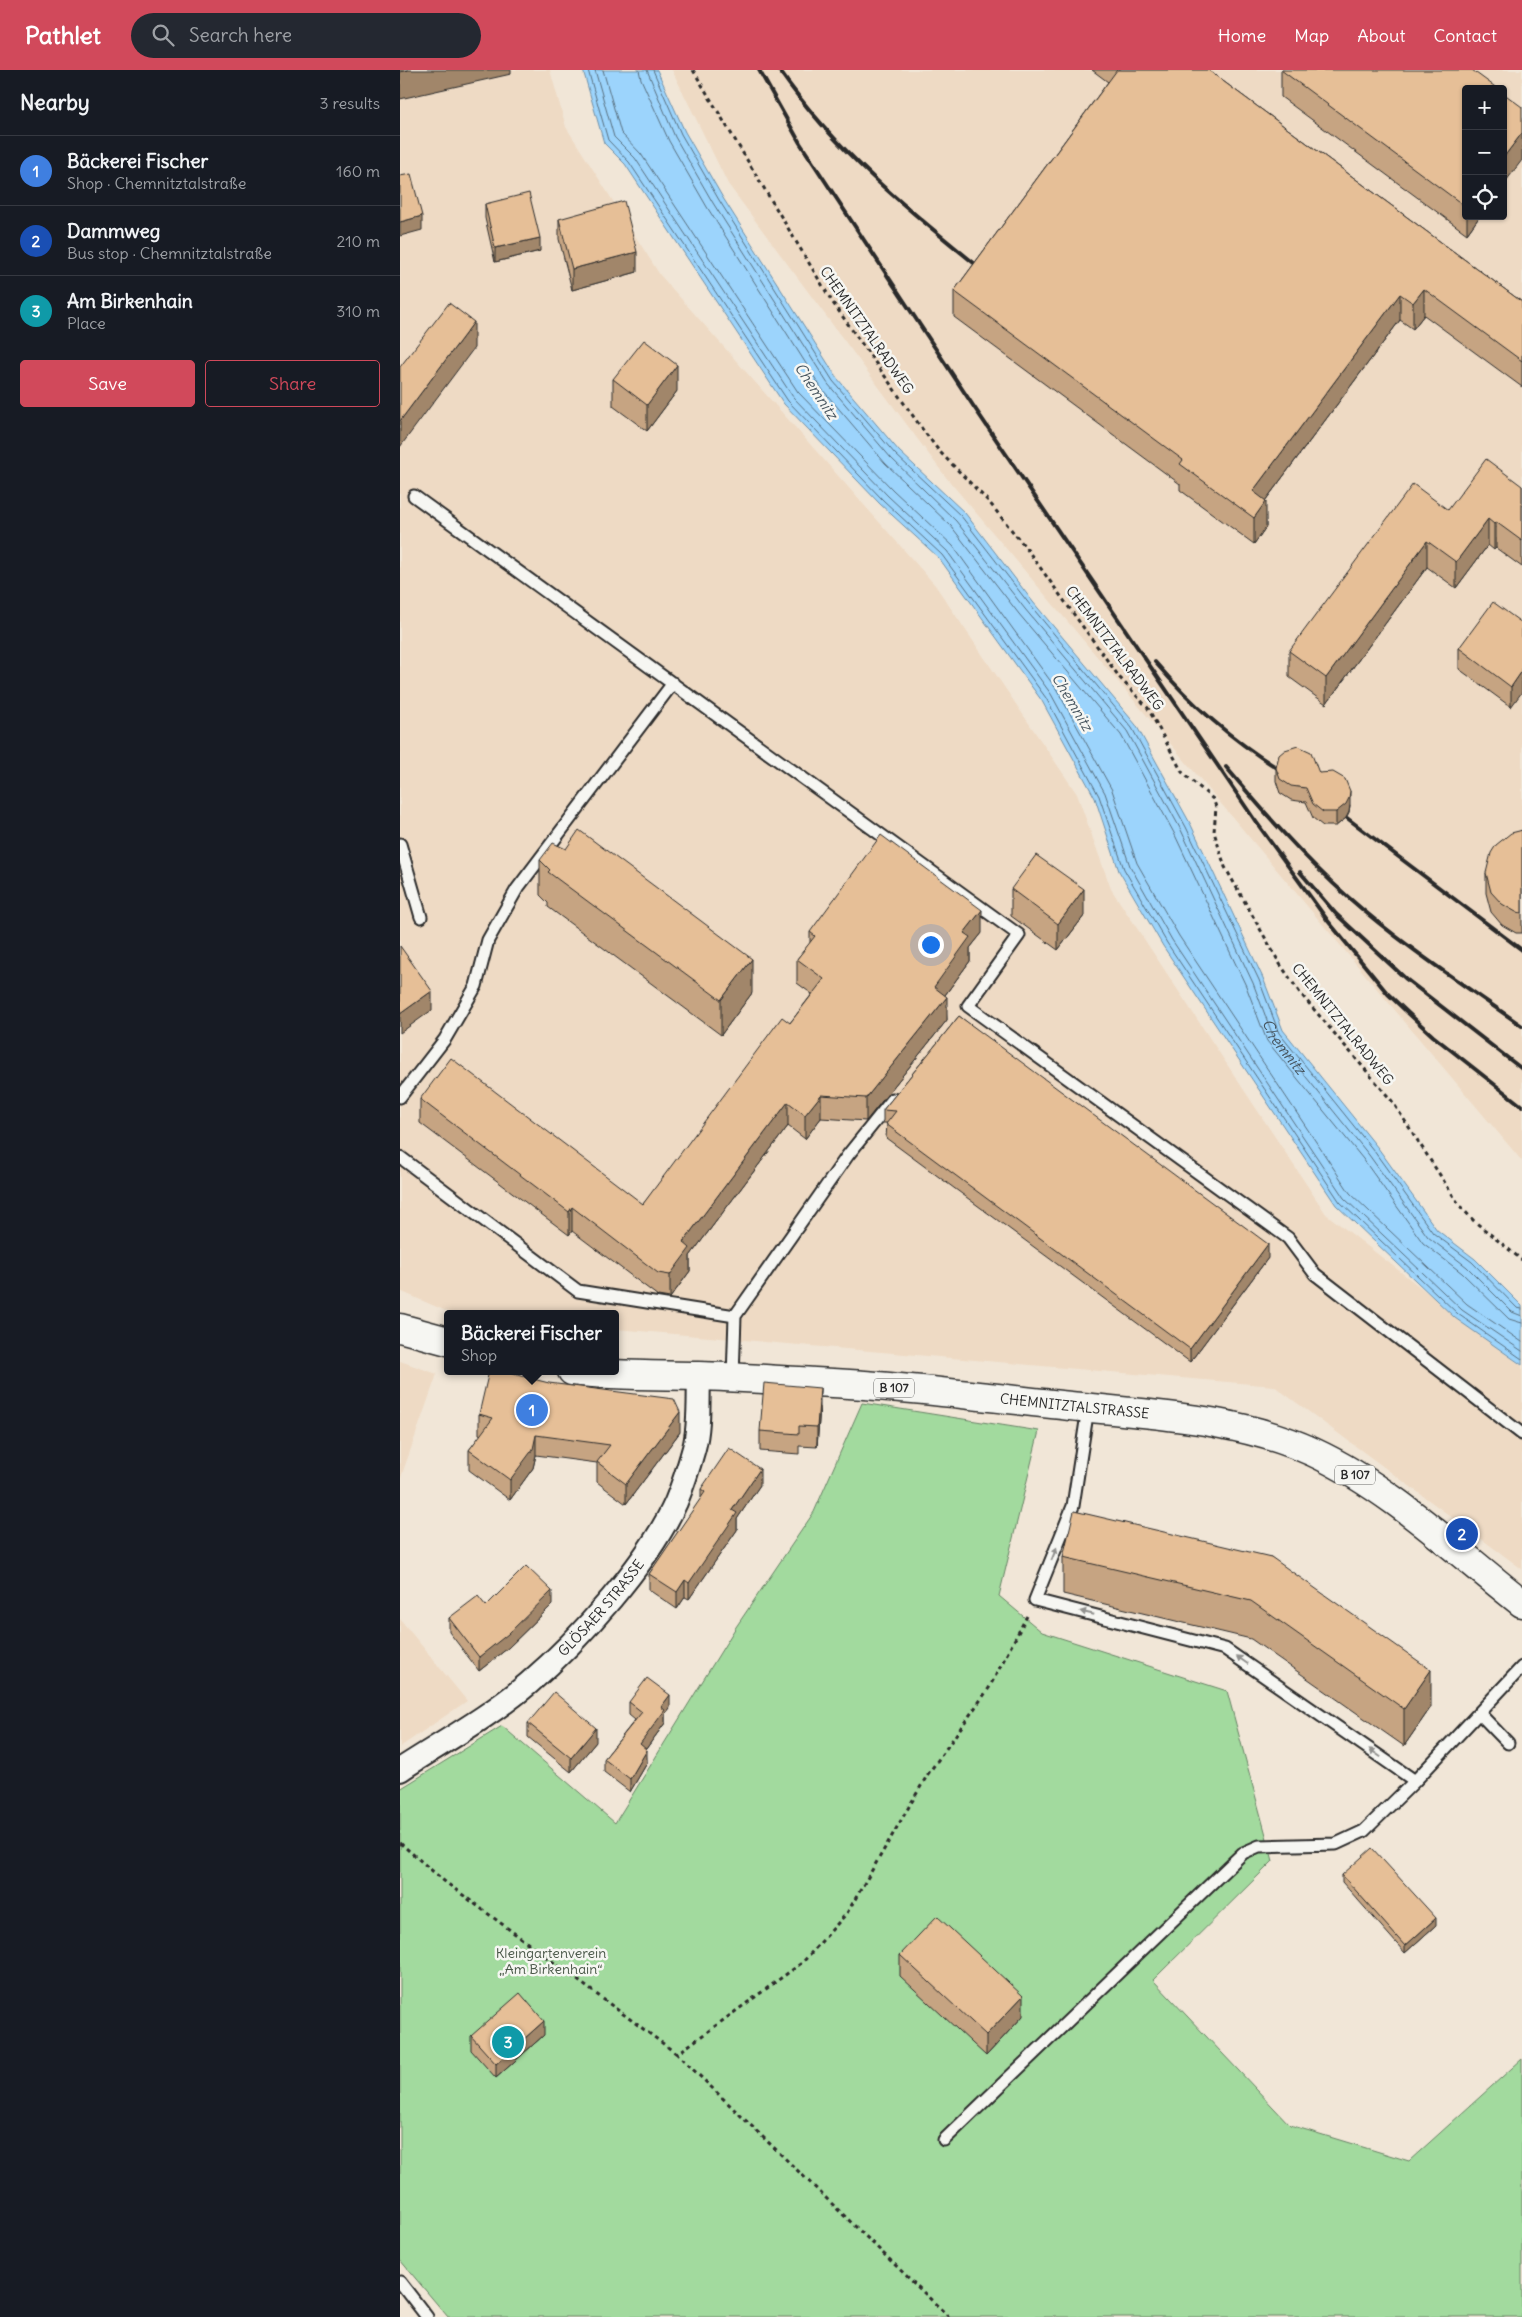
<!DOCTYPE html>
<html lang="en">
<head>
<meta charset="utf-8">
<style>
	:root { --surface:#171b24; --page:#242831; --text:#f1f3f6; --muted:#9ea1a6; --line:#363941; --accent:#d1495b }
	body { margin:0; font-family:Delius,sans-serif; background:var(--page); color:var(--text) }
	.controls { position:absolute; right:15px; top:15px; display:grid; overflow:hidden; border-radius:5px; box-shadow:0 1px 4px #0004 }
	.controls button { width:45px; height:45px; display:grid; place-items:center; padding:0; border:0; border-bottom:1px solid var(--line); background:var(--surface); color:var(--text); font:25px sans-serif }
	.you { position:absolute; left:530px; top:874px; width:18px; height:18px; margin:-12px; border:4px solid #fff; border-radius:50%; background:#1a73e8; box-shadow:0 0 0 8px #1a73e833 }
	.badge { display:grid; place-items:center; width:32px; height:32px; border-radius:50%; background:var(--accent); color:#fff; font-size:16px; font-weight:700 }
	.pin { position:absolute; translate:-50% -50%; border:2px solid #fff; box-shadow:0 1px 5px #0006 }
	.popup { position:absolute; left:44px; top:1240px; width:175px; height:65px; box-sizing:border-box; display:grid; place-content:center; border-radius:5px; background:var(--surface); filter:drop-shadow(0 1px 4px #0005); font-size:16px; white-space:nowrap; color:var(--muted) }
	.popup b { font-size:19px; color:var(--text) }
	.popup::after { content:''; position:absolute; left:50%; top:100%; margin-left:-10px; border:10px solid transparent; border-top-color:var(--surface) }
	.list { margin:0; padding:0; list-style:none }
	h2 { display:flex; justify-content:space-between; align-items:center; height:65px; margin:0; padding:0 20px; font-size:21px }
	h2 small { font-size:16px; font-weight:400; color:var(--muted) }
	.list li { display:grid; grid-template-columns:32px 1fr auto; gap:15px; align-items:center; box-sizing:border-box; height:70px; padding:0 20px; border-top:1px solid var(--line) }
	.list b { display:block; font-size:19px; white-space:nowrap }
	.list p { margin:0; font-size:16px; white-space:nowrap; color:var(--muted) }
	.list em { font-size:16px; font-style:normal; color:var(--muted) }
	.actions { display:flex; gap:10px; padding:15px 20px }
	.actions a { flex:1; padding:11px 0; border:1px solid var(--accent); border-radius:5px; text-align:center; font-size:18px; color:var(--accent) }
	.actions .main { background:var(--accent); color:#fff }
	.icon { flex:none; width:28px; height:28px; fill:none; stroke:currentColor; stroke-width:2; stroke-linecap:round; stroke-linejoin:round }
	.map { position:relative; flex:none; width:1122px; height:2247px; overflow:hidden }
	header { display:flex; align-items:center; gap:30px; box-sizing:border-box; height:70px; padding:0 25px; background:var(--accent); color:#fff }
	header strong { font-size:24px }
	nav { display:flex; gap:28px; margin-inline-start:auto; font-size:18px }
	.search { width:350px; height:45px; background:var(--page); display:flex; align-items:center; gap:12px; box-sizing:border-box; padding:0 18px; border-radius:28px; color:var(--muted); font-size:19px }
	main { display:flex }
	aside { flex:1; background:var(--surface) }
	.map>svg:first-child { display:block }
	.built { fill:#eedac4; fill-rule:evenodd }
	.green { fill:#a2da9e; stroke:#668264 }
	.water { fill:#9cd4fc; stroke:#6f90a8 }
	.lines { fill:none; stroke-linecap:round; stroke-linejoin:round }
	.shore { stroke:#586f7f; stroke-width:1 }
	.service-casing { stroke:#2b2b2b; stroke-width:15 }
	.minor-casing { stroke:#2b2b2b; stroke-width:26 }
	.primary-casing { stroke:#2b2b2b; stroke-width:31 }
	.path { stroke:#2b2b2b; stroke-width:3; stroke-dasharray:4 4; stroke-linecap:butt }
	.service { stroke:#f6f6f2; stroke-width:11 }
	.minor { stroke:#f6f6f2; stroke-width:22 }
	.primary { stroke:#f6f6f2; stroke-width:28 }
	.rail { stroke:#2b2b2b; stroke-width:4 }
	.wall { fill:#c6a482; stroke:#2b2b2b }
	.shaded-wall { fill:#a1866a; stroke:#2b2b2b }
	.building { fill:#e6bf97; stroke:#2b2b2b }
	.oneway { fill:#90908e }
	.labels { text-anchor:middle; stroke-width:5; stroke-linejoin:round; paint-order:stroke }
	.shield { fill:#f6f6f2; stroke:#686867; stroke-width:1 }
	.shield-label { font-size:12px; font-weight:bold; fill:#2b2b2b }
	.street-label { font-size:14px; fill:#2b2b2b; stroke:#f6f6f2 }
	.park-label { font-size:14px; fill:#495748; stroke:#f6f6f2 }
	.water-label { font-size:15px; font-style:italic; fill:#47555f; stroke:#f6f6f2 }
</style>
</head>
<body>
<header>
<strong>Pathlet</strong>
<div class="search"><svg class="icon" aria-label="search" viewBox="0 0 24 24"><circle cx="10" cy="10" r="6"/><path d="M15 15l6 6"/></svg>Search here</div>
<nav><a>Home</a><a>Map</a><a>About</a><a>Contact</a></nav>
</header>
<main>
<aside>
<h2>Nearby<small>3 results</small></h2>
<ul class="list">
<li><span class="badge" style="background:#3f7fe0">1</span><div><b>Bäckerei Fischer</b><p>Shop · Chemnitztalstraße</p></div><em>160 m</em></li>
<li><span class="badge" style="background:#1a4fb4">2</span><div><b>Dammweg</b><p>Bus stop · Chemnitztalstraße</p></div><em>210 m</em></li>
<li><span class="badge" style="background:#0f9aa8">3</span><div><b>Am Birkenhain</b><p>Place</p></div><em>310 m</em></li>
</ul>
<div class="actions"><a class="main">Save</a><a>Share</a></div>
</aside>
<div class="map">
<svg width="1122" height="2247" viewBox="0 0 1122 2247">
	<rect width="100%" height="100%" fill="#f1e6d7"/>
	<filter id="ink" filterUnits="userSpaceOnUse"><feTurbulence type="fractalNoise" baseFrequency=".02" numOctaves="2"/><feDisplacementMap in="SourceGraphic" scale="10" xChannelSelector="R" yChannelSelector="G"/><feConvolveMatrix kernelMatrix="1 2 1 2 8 2 1 2 1" color-interpolation-filters="sRGB"/></filter>
	<g filter="url(#ink)">
		<!-- built -->
		<path class="built" d="M 0,0 L 150,0 L 166,57 L 260,205 L 535,515 L 677,724 L 711,819 L 926,1144 L 1122,1296 L 1122,1499 L 874,1316 L 216,1259 L 216,1244 L 53,1244 L 0,1221 Z
			M 272,0 L 1122,0 L 1122,1091 L 545,406 L 328,114 ZM 1066,19 L 1103,19 L 1103,146 L 1066,146 Z
			M 0,1291 L 37,1304 L 0,1410 Z
			M 0,1549 L 67,1631 L 0,1677 Z"/>
		<!-- green -->
		<path class="green" d="M 462,1333 L 639,1361 L 599,1526 L 642,1562 L 827,1621 L 873,1791 L 753,1910 L 890,2055 L 1009,2091 L 1122,1989 L 1122,2247 L 48,2247 L 0,2190 L 0,1719 L 102,1656 L 215,1753 L 336,1557 L 414,1442 Z"/>
		<!-- water -->
		<path class="water" d="M 183,0 L 257,0 L 285,62 L 323,128 L 437,308 L 499,381 L 565,443 L 633,532 L 736,655 L 791,755 L 863,908 L 883,960 L 978,1078 L 1037,1160 L 1075,1189 L 1122,1236 L 1122,1295 L 1055,1248 L 936,1135 L 763,876 L 719,801 L 695,728 L 642,631 L 539,488 L 480,434 L 384,334 L 225,94 L 204,73 Z"/>
		<g class="lines">
			<!-- shore -->
			<g class="shore">
				<path d="M 188,0 L 208,70 L 229,92 L 388,331 L 483,430 L 542,485 L 646,628 L 699,726 L 724,799 L 767,873 L 940,1132 L 1058,1244 L 1122,1289"/>
				<path d="M 195,0 L 214,67 L 235,88 L 393,327 L 488,426 L 547,481 L 651,624 L 705,723 L 730,796 L 772,870 L 944,1128 L 1062,1240 L 1122,1281"/>
				<path d="M 203,0 L 221,63 L 241,84 L 398,322 L 493,420 L 553,476 L 657,620 L 712,720 L 737,793 L 779,866 L 950,1123 L 1067,1234 L 1122,1272"/>
				<path d="M 239,0 L 241,9 L 269,71 L 307,137 L 422,319 L 485,393 L 551,456 L 619,544 L 721,665 L 774,763 L 846,916 L 867,971 L 963,1089 L 1023,1173 L 1062,1203 L 1109,1249 L 1122,1253"/>
				<path id="s1" d="M 247,0 L 275,67 L 313,133 L 428,314 L 491,388 L 556,451 L 625,539 L 727,661 L 781,760 L 853,913 L 873,966 L 969,1085 L 1028,1167 L 1067,1197 L 1112,1242 L 1122,1246"/>
				<path d="M 253,0 L 281,64 L 319,130 L 433,311 L 495,384 L 561,446 L 630,535 L 732,658 L 786,757 L 859,910 L 879,963 L 974,1081 L 1033,1163 L 1072,1192 L 1117,1238 L 1122,1239"/>
			</g>
			<!-- service casing -->
			<g class="service-casing">
				<path id="service" d="M 14,426 L 619,865 L 568,936 L 888,1168 L 915,1204 L 1122,1364
					M 0,774 L 21,847
					M 0,1027 L 45,969 L 76,916 L 88,870 L 117,819 L 273,613
					M 0,1087 L 178,1221 L 335,1246
					M 333,1308 L 335,1246 L 448,1085 L 493,1029
					M 688,1338 L 673,1436 L 635,1530 L 825,1579 L 1015,1711
					M 1079,1643 L 1108,1673
					M 544,2070 L 843,1783 L 859,1776 L 936,1774 L 964,1761 L 1015,1711 L 1122,1597
					M 0,2212 L 27,2247"/>
			</g>
			<!-- minor casing -->
			<g class="minor-casing">
				<g id="minor">
					<path id="s2" d="M 0,1700 C 43,1672 89,1647 129,1613 C 178,1571 250,1491 276,1432 C 283,1415 289,1396 294,1378 C 300,1356 298,1329 299,1306"/>
				</g>
			</g>
			<!-- primary casing -->
			<g class="primary-casing">
				<g id="primary">
					<path d="M 0,1258 L 48,1271"/>
					<path id="s3" d="M 172,1301 C 214,1306 256,1305 299,1306 C 337,1307 376,1310 415,1312 C 504,1316 593,1328 681,1337 C 759,1345 841,1349 913,1382 C 989,1417 1057,1482 1122,1533"/>
				</g>
			</g>
			<!-- path -->
			<path class="path" d="M 293,0 L 433,233 L 523,360 L 539,381 L 589,432 L 626,478 L 720,608 L 748,638 L 782,702 L 813,729 L 816,737 L 814,762 L 825,797 L 880,894 L 900,923 L 992,1031 L 1060,1136 L 1074,1151 L 1122,1190
				M 0,1773 L 44,1811 L 277,1984
				M 549,2247 L 277,1984 L 403,1892 L 447,1843 L 528,1704 L 589,1618 L 627,1546"/>
			<!-- service -->
			<use href="#service" class="service"/>
			<!-- minor -->
			<use href="#minor" class="minor"/>
			<!-- primary -->
			<use href="#primary" class="primary"/>
			<!-- rail -->
			<path class="rail" d="M 359,0 L 400,73 L 574,337 L 854,749 L 928,851 L 988,924 L 1007,942 L 1033,966 L 1122,1036
				M 379,0 C 436,82 508,140 585,202
				M 755,592 C 791,634 832,670 879,699
				M 826,697 C 864,742 904,788 948,827 C 1002,875 1064,915 1122,956
				M 947,748 L 1122,880
				M 900,802 L 936,844 L 1006,909 L 1122,999"/>
		</g>
		<!-- wall -->
		<path class="wall" d="M 692,0 L 808,0 L 1122,232 L 1122,317 L 1024,245 L 1013,259 L 1000,250 L 865,431 L 866,457 L 854,474 L 780,420 L 780,414 L 554,247 L 554,221 L 708,12 Z
			M 881,0 L 1066,19 L 1066,146 L 1080,146 L 1067,164 L 881,27 Z
			M 85,134 L 140,181 L 95,192 L 85,148 Z
			M 159,149 L 237,202 L 172,220 L 159,169 Z
			M 213,309 L 277,321 L 247,361 L 213,336 Z
			M 1122,416 L 1122,497 L 1096,478 L 1094,480 L 1088,475 L 1056,518 L 1027,497 L 926,634 L 889,607 L 889,581 L 1048,440 Z
			M 1122,553 L 1111,637 L 1059,599 L 1059,578 Z
			M 876,698 L 919,703 L 950,735 L 949,742 L 946,748 L 936,756 L 923,756 L 913,748 L 906,732 L 891,730 L 880,723 L 876,711 Z
			M 1122,760 L 1122,863 L 1116,863 L 1102,855 L 1091,842 L 1086,823 L 1086,803 Z
			M 140,790 L 352,923 L 321,965 L 148,837 L 148,833 L 140,825 Z
			M 611,819 L 684,846 L 658,880 L 611,846 Z
			M 410,862 L 582,863 L 570,878 L 570,891 L 545,925 L 547,950 L 466,1051 L 421,1048 L 405,1069 L 388,1056 L 290,1186 L 290,1201 L 270,1228 L 258,1226 L 172,1161 L 169,1165 L 20,1053 L 20,1029 L 243,1134 L 390,953 L 412,924 L 397,913 L 397,889 L 410,873 Z
			M 559,946 L 868,1188 L 790,1292 L 486,1068 L 487,1053 L 483,1053 L 483,1040 Z
			M 420,1337 L 417,1377 L 399,1376 L 399,1384 L 360,1381 L 360,1361 Z
			M 79,1344 L 280,1362 L 226,1434 L 197,1412 L 197,1393 L 136,1385 L 133,1398 L 110,1430 L 69,1400 L 69,1380 L 81,1365 L 79,1364 Z
			M 360,1415 L 337,1449 L 337,1460 L 289,1529 L 285,1527 L 277,1539 L 249,1520 L 249,1504 L 301,1429 L 301,1419 Z
			M 663,1487 L 871,1487 L 1031,1637 L 1004,1676 L 851,1569 L 663,1524 Z
			M 152,1535 L 108,1578 L 79,1601 L 49,1562 L 49,1548 L 86,1536 Z
			M 229,1632 L 270,1638 L 265,1644 L 265,1653 L 246,1679 L 247,1693 L 230,1722 L 204,1702 L 204,1689 L 235,1650 L 229,1645 Z
			M 128,1653 L 196,1672 L 171,1702 L 128,1667 Z
			M 942,1805 L 1036,1855 L 1005,1883 L 942,1812 Z
			M 500,1885 L 623,1946 L 586,1986 L 500,1906 Z
			M 144,1965 L 96,2008 L 71,1980 L 71,1966 Z"/>
		<!-- shaded-wall -->
		<path class="shaded-wall" d="M 8,0 L 111,0 L 111,4 L 0,29 L 0,2 Z
			M 1122,63 L 1122,90 L 1103,115 L 1103,88 Z
			M 22,146 L 22,160 L 0,166 L 0,152 Z
			M 1067,146 L 1080,146 L 1067,164 Z
			M 140,168 L 140,181 L 95,192 L 95,178 Z
			M 237,182 L 237,202 L 172,220 L 172,199 Z
			M 1024,219 L 1024,245 L 1013,259 L 1013,233 Z
			M 1000,224 L 1000,250 L 853,447 L 853,421 Z
			M 74,252 L 74,278 L 0,377 L 0,351 Z
			M 277,295 L 277,321 L 247,361 L 247,335 Z
			M 866,431 L 866,457 L 854,474 L 854,448 Z
			M 1088,449 L 1088,475 L 1056,518 L 1056,492 Z
			M 1096,452 L 1096,478 L 1094,480 L 1094,454 Z
			M 1027,471 L 1027,497 L 926,634 L 926,608 Z
			M 1122,601 L 1122,622 L 1111,637 L 1111,617 Z
			M 950,721 L 950,735 L 949,742 L 946,748 L 936,756 L 936,742 Z
			M 684,819 L 684,846 L 658,880 L 658,854 Z
			M 582,840 L 582,863 L 570,878 L 570,891 L 534,940 L 534,917 L 564,863 Z
			M 352,889 L 352,923 L 321,965 L 321,930 Z
			M 32,921 L 32,940 L 0,963 L 0,944 Z
			M 547,927 L 547,950 L 466,1051 L 466,1028 Z
			M 421,1025 L 421,1048 L 405,1069 L 405,1045 Z
			M 388,1032 L 388,1056 L 290,1186 L 290,1201 L 270,1228 L 270,1205 L 283,1172 Z
			M 172,1137 L 172,1161 L 169,1165 L 169,1142 Z
			M 868,1174 L 868,1188 L 790,1292 L 790,1279 Z
			M 420,1318 L 420,1337 L 417,1377 L 417,1357 Z
			M 280,1342 L 280,1362 L 226,1434 L 226,1414 Z
			M 136,1365 L 136,1385 L 133,1398 L 110,1430 L 110,1410 Z
			M 360,1399 L 360,1415 L 337,1449 L 337,1460 L 289,1529 L 289,1513 L 332,1440 Z
			M 285,1510 L 285,1527 L 277,1539 L 277,1522 Z
			M 152,1521 L 152,1535 L 108,1578 L 79,1601 L 79,1587 Z
			M 1031,1600 L 1031,1637 L 1004,1676 L 1004,1639 Z
			M 270,1625 L 270,1638 L 265,1644 L 265,1653 L 240,1687 L 240,1674 L 261,1637 Z
			M 196,1658 L 196,1672 L 171,1702 L 171,1688 Z
			M 247,1680 L 247,1693 L 230,1722 L 230,1709 Z
			M 1036,1848 L 1036,1855 L 1005,1883 L 1005,1876 Z
			M 623,1926 L 623,1946 L 586,1986 L 586,1965 Z
			M 144,1951 L 144,1965 L 96,2008 L 96,1994 Z"/>
		<!-- building -->
		<path class="building" d="M 0,0 L 8,0 L 0,2 Z
			M 717,0 L 808,0 L 1122,232 L 1122,291 L 1024,219 L 1013,233 L 1000,224 L 853,421 L 866,431 L 854,448 L 780,394 L 783,390 L 554,221 Z
			M 881,0 L 1072,0 L 1098,19 L 1066,19 L 1066,137 Z
			M 1103,23 L 1122,37 L 1122,63 L 1103,88 Z
			M 11,104 L 22,146 L 0,152 L 0,106 Z
			M 129,123 L 140,168 L 95,178 L 85,134 Z
			M 224,131 L 237,182 L 172,199 L 159,149 Z
			M 49,233 L 74,252 L 0,351 L 0,297 Z
			M 244,270 L 277,295 L 247,335 L 213,309 Z
			M 1086,389 L 1122,416 L 1122,471 L 1096,452 L 1094,454 L 1088,449 L 1056,492 L 1027,471 L 926,608 L 889,581 L 1013,414 L 1048,440 Z
			M 1093,532 L 1122,553 L 1122,601 L 1111,617 L 1059,578 Z
			M 898,676 L 911,682 L 919,703 L 933,702 L 945,709 L 950,721 L 949,728 L 946,734 L 936,742 L 923,742 L 913,734 L 906,718 L 891,716 L 880,709 L 876,698 L 879,685 L 885,680 Z
			M 179,760 L 352,889 L 321,930 L 148,802 L 150,800 L 140,790 L 153,773 L 166,779 Z
			M 1122,760 L 1122,843 L 1116,842 L 1102,834 L 1091,822 L 1086,803 L 1091,783 L 1096,775 L 1111,763 L 1119,761 Z
			M 481,765 L 582,840 L 564,863 L 570,867 L 534,917 L 547,927 L 466,1028 L 421,1025 L 405,1045 L 388,1032 L 283,1172 L 290,1178 L 270,1205 L 258,1203 L 172,1137 L 169,1142 L 20,1029 L 51,988 L 243,1134 L 382,947 L 390,953 L 424,909 L 397,889 L 415,866 L 410,862 Z
			M 636,785 L 684,819 L 658,854 L 611,819 Z
			M 0,876 L 32,921 L 0,944 Z
			M 559,946 L 868,1174 L 790,1279 L 486,1054 L 496,1041 L 483,1040 Z
			M 89,1301 L 101,1301 L 149,1313 L 274,1329 L 280,1342 L 226,1414 L 197,1392 L 210,1375 L 136,1365 L 133,1379 L 110,1410 L 69,1380 L 93,1348 L 79,1344 Z
			M 364,1313 L 420,1318 L 417,1357 L 399,1356 L 399,1364 L 360,1361 Z
			M 329,1378 L 360,1399 L 332,1440 L 337,1443 L 289,1513 L 285,1510 L 277,1522 L 249,1504 L 305,1422 L 301,1419 Z
			M 674,1441 L 871,1487 L 1031,1600 L 1004,1639 L 851,1531 L 663,1487 Z
			M 126,1496 L 152,1521 L 108,1564 L 79,1587 L 49,1548 L 78,1526 L 86,1536 Z
			M 247,1608 L 270,1625 L 261,1637 L 265,1640 L 240,1674 L 247,1680 L 230,1709 L 204,1689 L 242,1642 L 229,1632 Z
			M 154,1622 L 196,1658 L 171,1688 L 128,1653 Z
			M 972,1778 L 1036,1848 L 1005,1876 L 942,1805 Z
			M 537,1846 L 623,1926 L 586,1965 L 500,1885 Z
			M 120,1923 L 144,1951 L 96,1994 L 71,1966 Z"/>
		<!-- one-way arrows -->
		<defs><path id="oneway-solid" d="M-6-.8H1V-3.2L6.5 0L1 3.2V.8H-6Z" transform="scale(1.25)"/></defs>
		<g class="oneway">
			<use href="#oneway-solid" transform="translate(654 1484) rotate(-68)"/>
			<use href="#oneway-solid" transform="translate(687 1543) rotate(-166)"/>
			<use href="#oneway-solid" transform="translate(842 1590) rotate(-145)"/>
			<use href="#oneway-solid" transform="translate(975 1683) rotate(-145)"/>
		</g>
	</g>
	<g class="labels">
		<!-- shield labels -->
		<g class="shield">
			<rect x="474" y="1308.5" width="40" height="19" rx="4"/>
			<rect x="935" y="1395.5" width="40" height="19" rx="4"/>
		</g>
		<g class="shield-label">
			<text x="494" y="1322">B 107</text>
			<text x="955" y="1409">B 107</text>
		</g>
		<!-- street labels -->
		<g class="street-label">
			<text transform="translate(467 260) rotate(55)" y="5">CHEMNITZTALRADWEG</text>
			<text transform="translate(715 578) rotate(53)" y="5">CHEMNITZTALRADWEG</text>
			<text transform="translate(943 954) rotate(51)" y="5">CHEMNITZTALRADWEG</text>
			<text dy="5" stroke="none"><textPath href="#s3" startOffset="504">CHEMNITZTALSTRASSE</textPath></text>
			<text dy="5" stroke="none"><textPath href="#s2" startOffset="260">GLÖSAER STRASSE</textPath></text>
		</g>
		<!-- park labels -->
		<g class="park-label">
			<text x="151" y="1888">Kleingartenverein<tspan x="151" dy="16">„Am Birkenhain“</tspan></text>
		</g>
		<!-- water labels -->
		<g class="water-label">
			<text transform="translate(416 321) rotate(56)" y="5">Chemnitz</text>
			<text transform="translate(672 632) rotate(59)" y="5">Chemnitz</text>
			<text dy="5" stroke="none"><textPath href="#s1" startOffset="1175">Chemnitz</textPath></text>
		</g>
	</g>
</svg>
<div class="controls">
<button>+</button>
<button>−</button>
<button><svg class="icon" aria-label="locate" viewBox="0 0 24 24"><circle cx="12" cy="12" r="6"/><path d="M12 2v4M12 18v4M2 12h4M18 12h4"/></svg></button>
</div>
<div class="you"></div>
<div class="pin badge" style="left:132px;top:1340px;background:#3f7fe0">1</div>
<div class="popup"><b>Bäckerei Fischer</b>Shop</div>
<div class="pin badge" style="left:1062px;top:1464px;background:#1a4fb4">2</div>
<div class="pin badge" style="left:108px;top:1972px;background:#0f9aa8">3</div>
</div>
</main>
</body>
</html>
